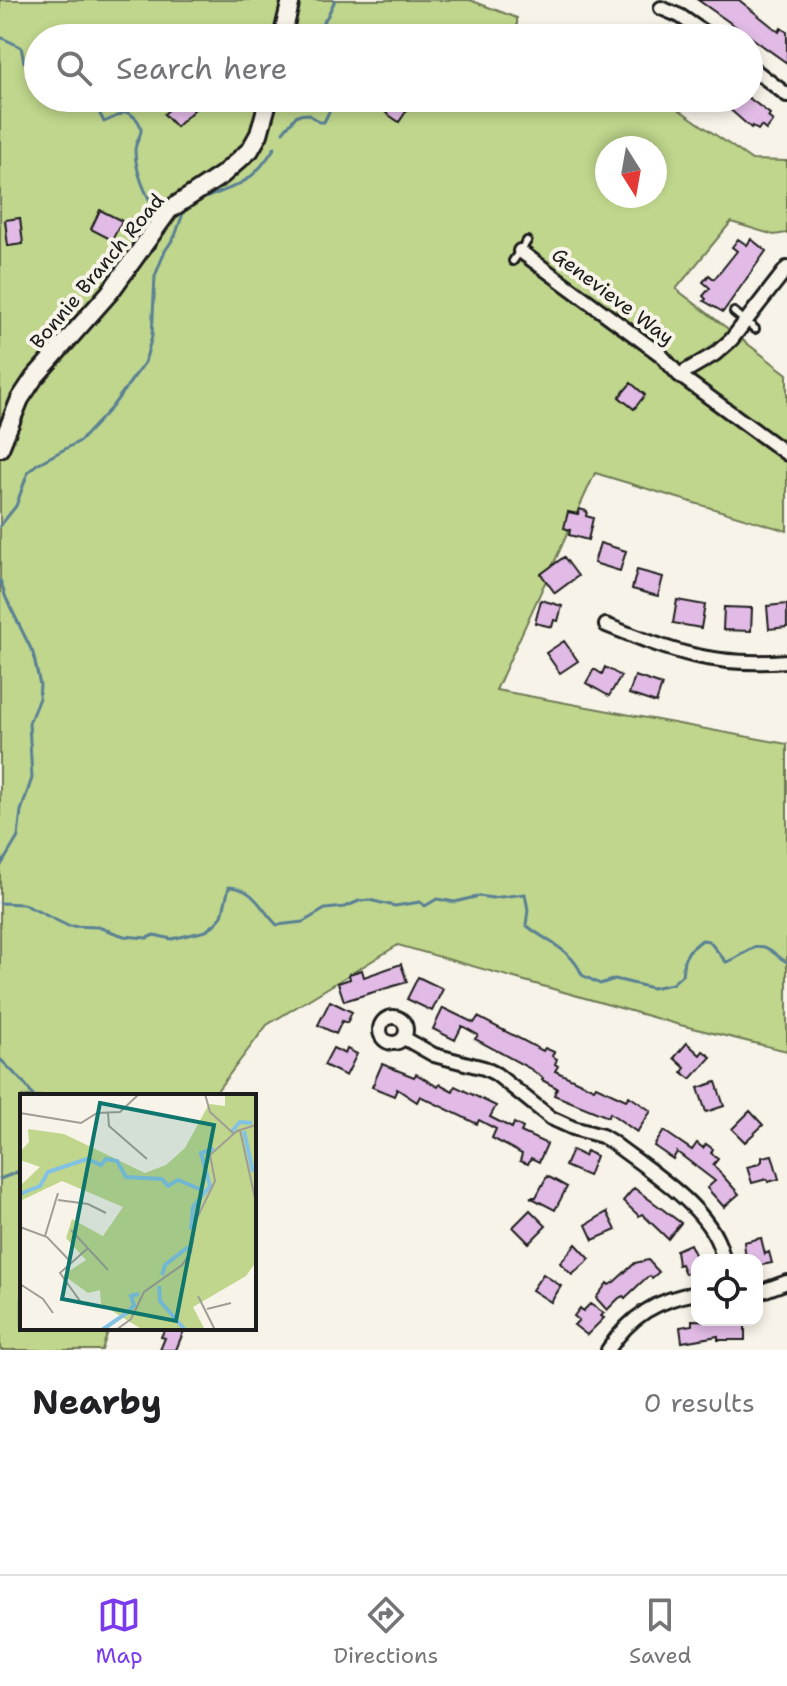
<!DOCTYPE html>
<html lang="en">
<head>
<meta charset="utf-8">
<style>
	:root { --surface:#fff; --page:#f6f6f6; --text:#202124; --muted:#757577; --line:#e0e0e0; --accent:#7c3aed }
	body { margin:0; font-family:"Shantell Sans",sans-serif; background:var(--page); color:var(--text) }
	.controls { position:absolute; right:24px; bottom:24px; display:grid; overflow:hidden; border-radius:16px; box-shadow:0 4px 12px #0003 }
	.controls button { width:72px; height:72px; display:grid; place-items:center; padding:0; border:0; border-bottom:2px solid var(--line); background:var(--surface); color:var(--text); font:40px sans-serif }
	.compass { position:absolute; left:595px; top:136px; width:72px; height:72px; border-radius:50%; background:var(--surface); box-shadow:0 4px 12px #0003; rotate:169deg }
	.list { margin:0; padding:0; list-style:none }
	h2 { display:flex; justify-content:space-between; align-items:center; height:104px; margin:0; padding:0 32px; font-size:34px }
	h2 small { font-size:26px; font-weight:400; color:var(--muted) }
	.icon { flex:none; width:44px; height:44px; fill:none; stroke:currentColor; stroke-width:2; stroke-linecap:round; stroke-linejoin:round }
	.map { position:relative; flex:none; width:787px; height:1350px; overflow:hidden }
	.search { position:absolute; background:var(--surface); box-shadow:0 4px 12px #0003; left:24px; right:24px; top:24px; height:88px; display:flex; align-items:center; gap:20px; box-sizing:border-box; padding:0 28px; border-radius:44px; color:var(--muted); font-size:30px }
	.sheet { height:224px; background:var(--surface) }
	nav { display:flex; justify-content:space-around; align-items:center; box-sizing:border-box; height:112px; border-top:2px solid var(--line); background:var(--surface); font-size:22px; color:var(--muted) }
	nav a { display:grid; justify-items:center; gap:4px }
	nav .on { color:var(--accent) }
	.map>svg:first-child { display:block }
	.green { fill:#bfd68c; stroke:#6e7954; stroke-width:2; fill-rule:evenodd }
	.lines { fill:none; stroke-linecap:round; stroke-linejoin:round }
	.stream { stroke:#5a8094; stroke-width:3 }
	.building { fill:#e1bbe5; stroke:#1c1c1c; stroke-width:2 }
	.service-casing { stroke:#1c1c1c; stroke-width:12 }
	.minor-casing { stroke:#1c1c1c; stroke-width:18 }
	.tertiary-casing { stroke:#1c1c1c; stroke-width:22 }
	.service { stroke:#f7f3e8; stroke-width:6 }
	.minor { stroke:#f7f3e8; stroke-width:12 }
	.tertiary { stroke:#f7f3e8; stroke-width:16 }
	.labels { text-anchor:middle; stroke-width:8; stroke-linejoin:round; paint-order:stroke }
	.street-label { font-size:20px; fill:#1c1c1c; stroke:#f7f3e8 }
	.inset-river { fill:none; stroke:#84c2e4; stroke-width:4 }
	.inset-road { fill:none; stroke:#9f9d96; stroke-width:2 }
	.view { fill:#0f766e; fill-opacity:0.15; stroke:#0f766e; stroke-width:4 }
	.inset-edge { fill:none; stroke:#1c1c1c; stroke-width:4 }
</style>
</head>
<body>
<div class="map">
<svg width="787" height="1350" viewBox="0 0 787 1350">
	<rect width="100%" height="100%" fill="#f7f3e8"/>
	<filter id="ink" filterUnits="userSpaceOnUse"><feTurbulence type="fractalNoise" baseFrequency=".0125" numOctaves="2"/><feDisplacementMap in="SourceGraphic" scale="16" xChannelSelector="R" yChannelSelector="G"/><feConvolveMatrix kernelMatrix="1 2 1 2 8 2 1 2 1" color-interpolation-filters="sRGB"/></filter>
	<g filter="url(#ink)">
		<!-- green -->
		<path class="green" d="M 0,0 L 470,0 L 517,18 L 517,38 L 38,38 L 38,98 L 534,98 L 541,106 L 575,106 L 586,98 L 662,98 L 752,160 L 787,161 L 787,233 L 774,235 L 731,222 L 676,289 L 787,374 L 787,531 L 595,473 L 496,690 L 787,744 L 787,1051 L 680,1025 L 398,945 L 267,1025 L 213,1096 L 22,1096 L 22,1328 L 109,1328 L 102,1350 L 0,1350 ZM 607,148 L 655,148 L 655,196 L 607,196 Z"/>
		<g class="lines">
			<!-- stream -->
			<path class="stream" d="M 0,37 L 21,47 L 24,62 L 38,69
				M 312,38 L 327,17 L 335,0
				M 92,98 L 104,122 L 126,112 C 134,115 141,122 141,131 C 140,137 135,144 135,150 C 135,169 145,195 156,210
				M 283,132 L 297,115 L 308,114 L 319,122 L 324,122 L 336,98
				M 192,204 C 234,184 248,190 275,147
				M 0,526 L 16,506 L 28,472 L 37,464 L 80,441 L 111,408 L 145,362 L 152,336 L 155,276 L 165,251 L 175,236 L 185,208
				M 0,580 L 6,598 L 33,653 L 40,685 L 39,698 L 29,723 L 32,778 L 21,811 L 18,837 L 0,867
				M 0,903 L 23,904 L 68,926 L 98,927 L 124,936 L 147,938 L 154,935 L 172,939 L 206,931 L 216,923 L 222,916 L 229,887 C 255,888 261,910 277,925 L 303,922 L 325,909 L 345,907 L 359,901 L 369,900 L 395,906 L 420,902 L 425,906 L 437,899 L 455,902 L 479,896 L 492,898 L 525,894 L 528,910 L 526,925 C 545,941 572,949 582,975 L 600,984 L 615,979 L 652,988 L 672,984 L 682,975 L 684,960 L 689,951 L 702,940 L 709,941 L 726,962 C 737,960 754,943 764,947 C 772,949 778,958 787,962
				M 0,1059 L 25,1084 L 33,1096
				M 0,1179 L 22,1170"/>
		</g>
		<!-- building -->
		<path class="building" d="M 698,0 L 739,0 L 779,32 L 781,28 L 787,32 L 787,63 Z
			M 182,98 L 190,98 L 198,106 L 176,127 L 164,114 Z
			M 397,98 L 415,98 L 399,122 L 386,113 Z
			M 717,98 L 749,98 L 770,114 L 768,117 L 773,121 L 766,130 L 761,126 L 758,130 L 752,126 L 751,128 Z
			M 100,210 L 122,221 L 112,240 L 91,229 Z
			M 20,218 L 23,244 L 8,246 L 5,220 Z
			M 738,239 L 747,245 L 751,239 L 766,251 L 723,312 L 704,301 L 706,299 L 703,296 L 710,288 L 703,282 L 709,275 L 714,279 L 721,271 L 737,251 L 732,247 Z
			M 631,383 L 645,395 L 634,409 L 619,397 Z
			M 579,509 L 587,511 L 586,516 L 593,518 L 588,540 L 569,535 L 570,530 L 564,528 L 568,512 L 578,514 Z
			M 600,543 L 626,551 L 620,571 L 594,563 Z
			M 564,557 L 578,576 L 555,593 L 541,574 Z
			M 637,570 L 663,577 L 658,596 L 632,589 Z
			M 541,600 L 562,606 L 558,621 L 554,620 L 552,627 L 535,623 Z
			M 677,600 L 705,605 L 701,628 L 673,623 Z
			M 787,604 L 787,627 L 769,629 L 767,606 Z
			M 724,607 L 752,608 L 751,631 L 723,630 Z
			M 564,641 L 578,661 L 560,673 L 546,653 Z
			M 605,667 L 621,676 L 609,696 L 586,683 L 594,669 L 602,674 Z
			M 635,676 L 662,685 L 656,703 L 629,694 Z
			M 401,964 L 407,982 L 344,1001 L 338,983 L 350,979 L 349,974 L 362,970 L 364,977 Z
			M 418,977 L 443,989 L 432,1011 L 407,999 Z
			M 330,1001 L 352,1012 L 347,1023 L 342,1021 L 336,1034 L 318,1025 Z
			M 443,1008 L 474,1023 L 478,1017 L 543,1051 L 545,1048 L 554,1052 L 552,1056 L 557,1059 L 555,1064 L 558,1066 L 555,1071 L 594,1089 L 596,1086 L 626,1100 L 629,1096 L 651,1111 L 637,1132 L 610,1113 L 608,1117 L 554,1095 L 557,1088 L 542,1080 L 543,1078 L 529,1068 L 475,1039 L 478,1035 L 462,1026 L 455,1040 L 433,1029 Z
			M 687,1043 L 700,1055 L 703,1051 L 711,1057 L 691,1079 L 682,1072 L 685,1068 L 674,1058 Z
			M 333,1048 L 345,1054 L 347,1049 L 357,1054 L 346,1076 L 324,1065 Z
			M 382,1064 L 414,1077 L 416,1074 L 438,1087 L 440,1084 L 453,1091 L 455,1086 L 496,1106 L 490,1117 L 512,1128 L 514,1123 L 523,1128 L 521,1132 L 547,1144 L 539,1162 L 531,1158 L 528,1164 L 520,1161 L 522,1154 L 492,1138 L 496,1129 L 479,1120 L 477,1124 L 420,1096 L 417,1102 L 397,1089 L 394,1096 L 372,1087 Z
			M 716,1082 L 724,1106 L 706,1112 L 698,1088 Z
			M 750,1111 L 763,1125 L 745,1142 L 732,1129 Z
			M 664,1131 L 692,1150 L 697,1143 L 703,1148 L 706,1144 L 713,1149 L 711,1153 L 718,1159 L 713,1165 L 739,1194 L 724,1207 L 707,1188 L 715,1181 L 677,1152 L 673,1159 L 654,1146 Z
			M 572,1150 L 584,1156 L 586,1151 L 596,1156 L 588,1176 L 565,1166 Z
			M 772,1155 L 779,1179 L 768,1182 L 767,1179 L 752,1183 L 747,1167 L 759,1164 L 762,1161 L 762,1157 Z
			M 547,1176 L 567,1187 L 555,1210 L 530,1197 L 536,1197 Z
			M 634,1188 L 681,1223 L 668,1239 L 642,1214 L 639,1216 L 623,1201 Z
			M 530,1210 L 546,1226 L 529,1243 L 513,1227 Z
			M 607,1212 L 616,1230 L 593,1240 L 586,1225 Z
			M 761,1238 L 765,1254 L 769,1252 L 772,1263 L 757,1266 L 757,1260 L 746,1260 L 744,1242 Z
			M 576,1244 L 590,1259 L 572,1275 L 560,1263 Z
			M 690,1244 L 697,1259 L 697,1269 L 685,1274 L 681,1264 L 678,1265 L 676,1250 Z
			M 648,1260 L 659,1272 L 652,1278 L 650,1276 L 646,1278 L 625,1298 L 623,1296 L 619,1298 L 607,1310 L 596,1298 L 607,1283 L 609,1285 L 614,1282 L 635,1263 Z
			M 543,1274 L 561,1286 L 551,1302 L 532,1290 Z
			M 590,1304 L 604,1313 L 601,1316 L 604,1318 L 587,1335 L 574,1325 L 579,1320 L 574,1316 L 580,1308 L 583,1311 Z
			M 692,1320 L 745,1321 L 745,1340 L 718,1340 L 718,1336 L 682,1342 L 680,1327 L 692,1325 Z
			M 165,1328 L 185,1328 L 176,1350 L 160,1350 L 165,1338 L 161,1337 Z"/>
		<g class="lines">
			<!-- service casing -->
			<g class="service-casing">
				<path id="service" d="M 513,261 L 527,241
					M 734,312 L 755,329"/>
			</g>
			<!-- minor casing -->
			<g class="minor-casing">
				<path id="minor" d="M 661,8 L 680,16 L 712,38
					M 749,66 L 787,95
					M 520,251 L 661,355 L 679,375 L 787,454
					M 679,375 L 715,354 L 731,340 L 787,268
					M 606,625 C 674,652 712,667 787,661
					M380 1030a13 13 0 1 1 26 0a13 13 0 1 1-26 0Z
					M 404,1038 L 434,1055 L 484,1068 L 496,1074 L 551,1118 L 573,1128 L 602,1136 L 612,1142 C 649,1171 717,1211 723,1260
					M 757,1293 L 787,1282
					M 608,1350 C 630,1316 658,1299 697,1293"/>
			</g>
			<!-- tertiary casing -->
			<g class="tertiary-casing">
				<path id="tertiary" d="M 282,38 L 291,0
					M 0,448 L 20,399 L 34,378 L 110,292 L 169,210 L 222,175 L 250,150 L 259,134 L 269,98"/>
			</g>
			<!-- service -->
			<use href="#service" class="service"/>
			<!-- minor -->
			<use href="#minor" class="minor"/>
			<!-- tertiary -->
			<use href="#tertiary" class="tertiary"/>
		</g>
	</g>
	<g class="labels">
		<!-- street labels -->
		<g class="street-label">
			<text transform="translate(97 271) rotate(-50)" y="7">Bonnie Branch Road</text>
			<text transform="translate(613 296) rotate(37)" y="7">Genevieve Way</text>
		</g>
	</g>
	<!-- overview -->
	<g transform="translate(20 1094)">
		<rect width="236" height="236" fill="#f7f3e8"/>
		<path d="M 205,0 L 236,0 L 236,168 L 226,182 L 173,213 L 185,236 L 123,236 L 81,210 L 80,196 L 68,199 L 43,181 L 66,166 L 46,144 L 52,125 L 83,142 L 103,113 L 42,87 L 0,107 L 0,92 L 20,73 L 0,66 L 0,58 L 9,48 L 8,35 L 44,40 L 125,79 L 146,71 L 165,54 L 189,10 L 205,12 Z" fill="#bfd68c"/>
		<path class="inset-river" d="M 212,37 L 220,28 L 232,29M 224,37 L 233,78M 0,100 L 20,92 L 28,78 L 67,65 L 81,71 L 86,65 L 97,67 L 106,83 L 142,85 L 148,92 L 158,86 L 182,96M 171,136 L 173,113 L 190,92 L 181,59 L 194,55M 142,181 L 145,171 L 168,153M 139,192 L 140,207 L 165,236M 82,236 L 108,218 L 114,211 L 111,202 L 119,200"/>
		<path class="inset-road" d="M 185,0 L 190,18 L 214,40M 0,19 L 61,29 L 77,19 L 100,18 L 119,0M 88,19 L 89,32 L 127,65M 220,36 L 236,109M 38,106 L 68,110 L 86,119M 0,133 L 27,143 L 49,166M 51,136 L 88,176M 25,142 L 38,99M 0,190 L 23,205 L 33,219M 178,202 L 195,236M 60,207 L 40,179 L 68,154M 187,215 L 211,209M 96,236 L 111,225 L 124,198 L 162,171 L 171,158 L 176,126 L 195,87 L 190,61 L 217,37 L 236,31"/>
		<path class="view" d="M 80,9 L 194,31 L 156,227 L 42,205 Z"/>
		<rect width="236" height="236" class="inset-edge"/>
	</g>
</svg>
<div class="controls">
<button><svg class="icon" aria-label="locate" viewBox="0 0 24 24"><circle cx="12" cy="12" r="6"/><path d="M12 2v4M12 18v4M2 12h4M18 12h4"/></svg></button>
</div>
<svg class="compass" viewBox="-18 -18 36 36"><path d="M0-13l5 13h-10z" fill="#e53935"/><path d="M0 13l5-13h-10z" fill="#757577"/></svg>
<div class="search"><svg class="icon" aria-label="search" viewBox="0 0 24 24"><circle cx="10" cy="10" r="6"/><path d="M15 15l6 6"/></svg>Search here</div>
</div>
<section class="sheet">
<h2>Nearby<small>0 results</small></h2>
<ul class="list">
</ul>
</section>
<nav>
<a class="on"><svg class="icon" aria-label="map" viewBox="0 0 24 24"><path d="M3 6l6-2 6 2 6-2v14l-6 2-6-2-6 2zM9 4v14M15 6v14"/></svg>Map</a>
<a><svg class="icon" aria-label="directions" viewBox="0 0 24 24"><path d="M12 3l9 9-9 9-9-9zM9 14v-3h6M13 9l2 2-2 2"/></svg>Directions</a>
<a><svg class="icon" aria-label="saved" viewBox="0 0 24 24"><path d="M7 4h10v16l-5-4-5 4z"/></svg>Saved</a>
</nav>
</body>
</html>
